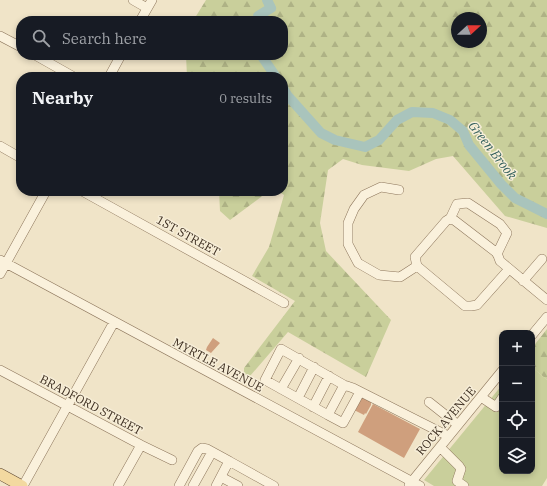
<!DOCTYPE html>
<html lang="en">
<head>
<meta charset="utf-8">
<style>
	:root { --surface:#171b24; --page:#242831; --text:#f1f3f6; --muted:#9ea1a6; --line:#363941 }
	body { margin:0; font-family:"IBM Plex Serif",serif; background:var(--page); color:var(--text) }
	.controls { position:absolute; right:12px; bottom:12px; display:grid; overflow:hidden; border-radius:8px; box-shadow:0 2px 6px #0003 }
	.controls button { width:36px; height:36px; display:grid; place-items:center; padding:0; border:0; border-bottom:1px solid var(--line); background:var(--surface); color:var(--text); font:20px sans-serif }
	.compass { position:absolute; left:451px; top:12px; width:36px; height:36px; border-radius:50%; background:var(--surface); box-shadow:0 2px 6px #0003; rotate:69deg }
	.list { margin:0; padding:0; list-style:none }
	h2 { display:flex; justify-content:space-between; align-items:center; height:52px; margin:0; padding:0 16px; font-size:17px }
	h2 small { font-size:13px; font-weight:400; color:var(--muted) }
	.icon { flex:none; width:22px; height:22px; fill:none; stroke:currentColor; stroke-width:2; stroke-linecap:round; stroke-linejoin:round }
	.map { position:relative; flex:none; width:547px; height:486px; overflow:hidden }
	.search { position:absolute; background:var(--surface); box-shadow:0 2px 6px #0003; left:16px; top:16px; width:272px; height:44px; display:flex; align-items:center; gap:10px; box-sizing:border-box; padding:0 14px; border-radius:16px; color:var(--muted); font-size:15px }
	.panel { position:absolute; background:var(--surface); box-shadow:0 2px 6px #0003; left:16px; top:72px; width:272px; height:124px; border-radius:16px }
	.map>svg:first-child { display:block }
	.forest { fill:url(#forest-firs); fill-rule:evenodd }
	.park { fill:#c9cf9b }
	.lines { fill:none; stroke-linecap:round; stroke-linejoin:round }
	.river { stroke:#a9c4bc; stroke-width:10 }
	.building { fill:#cf9f7d }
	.minor-casing { stroke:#8d765c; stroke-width:10 }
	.major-casing { stroke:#5b4430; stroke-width:12 }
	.minor { stroke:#faf1dc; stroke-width:9 }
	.major { stroke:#f3d9a0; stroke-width:11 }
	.labels { text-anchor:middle; stroke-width:3; stroke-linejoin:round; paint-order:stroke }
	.street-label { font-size:12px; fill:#3d2e20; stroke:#f7eed8 }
	.water-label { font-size:13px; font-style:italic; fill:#2f5d5a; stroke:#f7eed8 }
</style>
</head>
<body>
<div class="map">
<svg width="547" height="486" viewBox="0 0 547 486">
	<defs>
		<pattern id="forest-firs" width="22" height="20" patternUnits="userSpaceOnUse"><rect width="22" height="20" fill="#c9cf9b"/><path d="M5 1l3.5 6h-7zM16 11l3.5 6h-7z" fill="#aeb285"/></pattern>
	</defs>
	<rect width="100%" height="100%" fill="#f0e4c8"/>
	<!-- forest -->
	<path class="forest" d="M 206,0 L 547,0 L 547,228 L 505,216 L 453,156 L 436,159 L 409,171 L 362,165 L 343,159 L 328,170 L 320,223 L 326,251 L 391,320 L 366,377 L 288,332 L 244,383 L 244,368 L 295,301 L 252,276 L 269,247 L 284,195 L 278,191 L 283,191 L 283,77 L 187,77 L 186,55 L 283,55 L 283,21 L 193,21 ZM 457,18 L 481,18 L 481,42 L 457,42 Z
		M 219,191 L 269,191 L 230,220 L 220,211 Z
		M 547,329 L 547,380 L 532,367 L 532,348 Z"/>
	<!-- park -->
	<path class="park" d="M 532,367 L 547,380 L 547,478 L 542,486 L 434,486 L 424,480 L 502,385 L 502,471 L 532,471 Z"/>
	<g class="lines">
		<!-- river -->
		<path class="river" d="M 258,21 L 258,16 L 271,8 L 267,0
			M 261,55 L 276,77
			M 283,88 L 287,95 L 321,133 L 335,140 L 365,147 L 379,140 L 397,120 L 412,112 L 433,113 L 450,120 L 463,131 L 469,145 L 501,184 L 515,198 L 547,214"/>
	</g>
	<!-- building -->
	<path class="building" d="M 213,338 L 220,343 L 211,353 L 206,350 L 207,347 Z
		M 361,397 L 371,402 L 371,405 L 366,414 L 365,413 L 364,415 L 354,410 Z
		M 373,404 L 420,429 L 404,458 L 358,432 Z"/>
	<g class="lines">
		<!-- minor casing -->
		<g class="minor-casing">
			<path id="minor" d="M 133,0 L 147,8
				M 140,21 L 152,0
				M 0,36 L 21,47
				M 35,55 L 74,77
				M 109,77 L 121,55
				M 0,146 L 21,158
				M 399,190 L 381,187 L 364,195 L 354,209 L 348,223 L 348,244 L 358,263 L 379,275 L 400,277 L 417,266
				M 82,191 L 284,303
				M 450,219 L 457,204 L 468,203 L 500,224 L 507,233 L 497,254
				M 0,260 L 420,486
				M 509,269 L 477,305 L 471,306 L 465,306 L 417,266 L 415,257 L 446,221 L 449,219 L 454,220 L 497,253 L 500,261 L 547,300
				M 0,274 L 46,191
				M 523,281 L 542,259
				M 532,335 L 547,317
				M 0,370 L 141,445 L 172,460
				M 344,385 L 328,415 L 343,423 L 360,392
				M 281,389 L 299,358
				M 481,397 L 496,407 L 502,398
				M 298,398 L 314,367
				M 429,402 L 458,425
				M 313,407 L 329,376
				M 328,415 L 265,380 L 281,349 L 344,385 L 353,388 L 448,436
				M 440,447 L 459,466 L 461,469 L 457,481 L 464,486
				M 229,461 L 274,486
				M 221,477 L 238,486
				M 409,485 L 502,371
				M 23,486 L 114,322
				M 118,486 L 141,445
				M 179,486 L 198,451 L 202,448 L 207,449 L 229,461 L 216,486
				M 193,486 L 212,452"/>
		</g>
		<!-- major casing -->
		<g class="major-casing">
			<path id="major" d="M 0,474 L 22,486"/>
		</g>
		<!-- minor -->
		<use href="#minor" class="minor"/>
		<!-- major -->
		<use href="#major" class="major"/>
	</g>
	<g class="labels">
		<!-- street labels -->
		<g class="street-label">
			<text transform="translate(188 236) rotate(29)" y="4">1ST STREET</text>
			<text transform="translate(218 365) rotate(28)" y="4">MYRTLE AVENUE</text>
			<text transform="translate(91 405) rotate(28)" y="4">BRADFORD STREET</text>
			<text transform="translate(446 421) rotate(-50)" y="4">ROCK AVENUE</text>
		</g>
		<!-- water labels -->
		<g class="water-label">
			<text transform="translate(493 150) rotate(52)" y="5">Green Brook</text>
		</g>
	</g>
</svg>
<div class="controls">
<button>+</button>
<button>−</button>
<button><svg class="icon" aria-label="locate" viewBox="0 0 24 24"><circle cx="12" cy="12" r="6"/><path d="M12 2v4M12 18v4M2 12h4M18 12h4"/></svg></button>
<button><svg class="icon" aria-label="layers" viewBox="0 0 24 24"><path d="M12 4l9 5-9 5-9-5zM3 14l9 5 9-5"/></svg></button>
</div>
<svg class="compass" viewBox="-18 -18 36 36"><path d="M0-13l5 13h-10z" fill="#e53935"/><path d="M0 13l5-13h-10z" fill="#9ea1a6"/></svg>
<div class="search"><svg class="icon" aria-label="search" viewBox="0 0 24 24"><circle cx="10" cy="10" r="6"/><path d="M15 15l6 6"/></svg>Search here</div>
<section class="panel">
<h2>Nearby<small>0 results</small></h2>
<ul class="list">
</ul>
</section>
</div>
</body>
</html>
